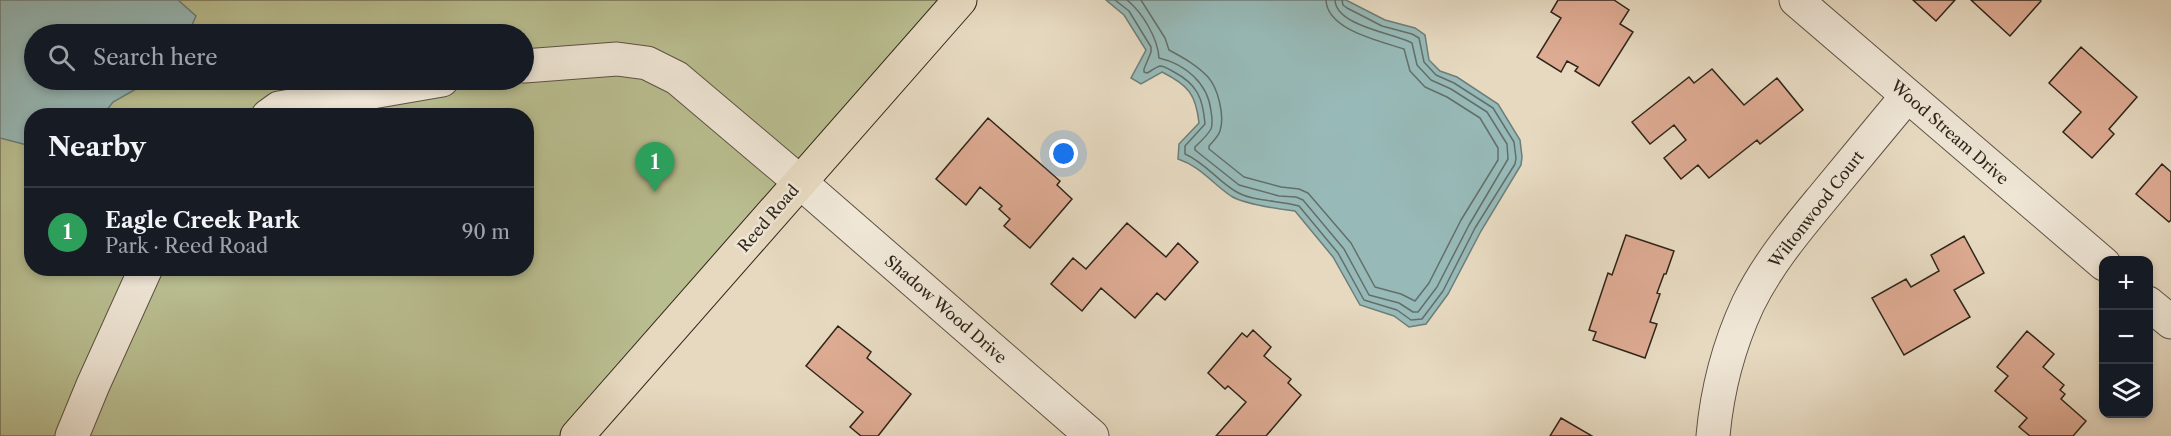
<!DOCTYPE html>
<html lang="en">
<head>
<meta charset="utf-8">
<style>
	:root { --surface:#171b24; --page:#242831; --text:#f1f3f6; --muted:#9ea1a6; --line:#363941; --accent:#8c9099 }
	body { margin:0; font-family:"Libre Caslon Text",serif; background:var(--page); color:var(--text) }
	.controls { position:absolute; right:18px; bottom:18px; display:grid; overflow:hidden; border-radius:12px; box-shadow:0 3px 9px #0003 }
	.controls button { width:54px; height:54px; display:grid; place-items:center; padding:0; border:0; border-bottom:2px solid var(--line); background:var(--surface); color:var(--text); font:30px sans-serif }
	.you { position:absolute; left:1064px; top:154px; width:21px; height:21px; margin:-15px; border:4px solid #fff; border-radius:50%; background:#1a73e8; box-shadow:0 0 0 9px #1a73e833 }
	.badge { display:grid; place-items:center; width:39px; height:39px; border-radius:50%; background:var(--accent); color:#fff; font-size:20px; font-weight:700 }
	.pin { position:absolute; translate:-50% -50px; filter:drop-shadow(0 2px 3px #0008) }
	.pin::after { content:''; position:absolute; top:32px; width:21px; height:18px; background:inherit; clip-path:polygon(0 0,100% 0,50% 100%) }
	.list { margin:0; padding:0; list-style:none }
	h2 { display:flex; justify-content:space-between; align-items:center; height:78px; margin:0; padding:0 24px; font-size:26px }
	h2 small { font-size:20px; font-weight:400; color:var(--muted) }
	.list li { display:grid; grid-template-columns:39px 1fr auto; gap:18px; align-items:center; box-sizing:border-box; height:90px; padding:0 24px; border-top:2px solid var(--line) }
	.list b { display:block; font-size:22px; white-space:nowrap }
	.list p { margin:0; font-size:20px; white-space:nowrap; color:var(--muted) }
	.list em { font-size:20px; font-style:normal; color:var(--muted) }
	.icon { flex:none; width:33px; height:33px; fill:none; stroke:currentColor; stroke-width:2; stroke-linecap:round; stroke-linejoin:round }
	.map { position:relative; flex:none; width:2171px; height:436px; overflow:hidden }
	.search { position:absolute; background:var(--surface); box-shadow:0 3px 9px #0003; left:24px; top:24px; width:510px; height:66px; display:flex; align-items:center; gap:15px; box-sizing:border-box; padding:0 21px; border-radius:33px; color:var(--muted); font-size:22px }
	.panel { position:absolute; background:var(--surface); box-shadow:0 3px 9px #0003; left:24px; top:108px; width:510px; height:168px; border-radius:24px }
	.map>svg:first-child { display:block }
	.green { fill:#b9be90; stroke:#747255; stroke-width:1.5; fill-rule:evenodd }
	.water { fill:#97b9b7; stroke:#6d7e78; stroke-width:1.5 }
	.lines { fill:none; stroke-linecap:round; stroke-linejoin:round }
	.shore { stroke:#636f68; stroke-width:1.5 }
	.building { fill:#ddaa92; stroke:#2f251a; stroke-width:1.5 }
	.minor-casing { stroke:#5d5244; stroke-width:35 }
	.major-casing { stroke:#2f251a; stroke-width:35 }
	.minor { stroke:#efe6d6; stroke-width:33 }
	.major { stroke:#e6d9c0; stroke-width:33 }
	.labels { text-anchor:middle; stroke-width:5; stroke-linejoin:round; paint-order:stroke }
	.street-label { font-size:16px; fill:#2f251a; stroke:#efe6d6 }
</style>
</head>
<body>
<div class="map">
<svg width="2171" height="436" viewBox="0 0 2171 436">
	<rect width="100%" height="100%" fill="#e6d9c0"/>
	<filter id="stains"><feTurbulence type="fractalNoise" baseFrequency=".00333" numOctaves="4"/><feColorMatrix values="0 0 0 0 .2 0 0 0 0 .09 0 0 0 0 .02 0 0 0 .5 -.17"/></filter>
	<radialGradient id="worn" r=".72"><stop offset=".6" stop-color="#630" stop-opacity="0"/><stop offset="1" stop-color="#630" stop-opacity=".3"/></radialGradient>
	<!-- green -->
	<path class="green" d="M 0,0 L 951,0 L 569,436 L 0,436 ZM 34,34 L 524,34 L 524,80 L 34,80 ZM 32,116 L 526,116 L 526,268 L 32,268 Z"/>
	<!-- water -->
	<path class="water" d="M 0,0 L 178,0 L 196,16 L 188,34 L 34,34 L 34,80 L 152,80 L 113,102 L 103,115 L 32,116 L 31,146 L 0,138 Z
		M 1106,0 L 1346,0 L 1385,20 L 1415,28 L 1425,35 L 1429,60 L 1440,71 L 1457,77 L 1498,104 L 1520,140 L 1522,157 L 1521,165 L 1481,231 L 1448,294 L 1426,324 L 1409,327 L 1394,316 L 1360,305 L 1333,257 L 1295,211 C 1279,209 1244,204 1231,196 C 1213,184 1200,166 1178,159 L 1179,144 L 1199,123 C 1196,94 1188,85 1162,72 L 1141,84 L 1131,78 L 1146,50 L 1124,15 Z"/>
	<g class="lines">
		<!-- shore -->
		<path class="shore" d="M 1115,0 L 1129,11 L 1151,47 L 1151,52 L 1144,69 L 1144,72 L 1147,73 C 1151,71 1156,67 1160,66 C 1165,66 1170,70 1174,72 C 1197,84 1203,98 1205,124 L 1185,146 L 1185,154 C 1204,162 1218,181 1235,191 C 1252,202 1280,200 1299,206 L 1338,253 L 1364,300 L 1397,310 L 1411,320 L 1422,319 L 1443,291 L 1475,228 L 1515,164 L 1516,158 L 1514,142 L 1493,108 L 1454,83 L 1436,75 L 1424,62 L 1419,38 L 1412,34 L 1382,26 L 1347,8 L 1343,5 L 1342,0
			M 1127,0 C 1143,13 1158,39 1159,58 C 1185,64 1208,83 1211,111 C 1212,117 1213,124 1211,129 C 1207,136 1200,142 1195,147 L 1195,150 L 1239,185 L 1279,196 L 1296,197 L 1303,200 L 1344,249 L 1369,295 L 1399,303 L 1413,312 L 1418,312 L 1437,287 L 1469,225 L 1508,159 L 1507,144 L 1487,112 L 1451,89 L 1431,80 L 1417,65 L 1412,43 C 1393,33 1336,26 1335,0
			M 1141,0 L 1165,38 L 1169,50 C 1182,57 1197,65 1208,77 C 1218,88 1225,116 1220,131 C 1218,137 1213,141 1209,146 L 1209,149 L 1244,177 L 1281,187 L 1299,189 L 1308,193 L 1351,243 L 1375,287 L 1401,294 L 1415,301 L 1429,283 L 1461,220 L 1498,160 L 1498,148 L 1480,118 L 1447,97 L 1425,87 L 1410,71 L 1404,49 C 1380,41 1327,30 1326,0"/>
	</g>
	<!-- building -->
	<path class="building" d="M 1558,0 L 1614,0 L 1629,10 L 1620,24 L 1633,32 L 1599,86 L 1575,71 L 1578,67 L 1567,61 L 1561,72 L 1537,57 L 1561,18 L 1551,12 Z
		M 1913,0 L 1955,0 L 1936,21 Z
		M 1971,0 L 2040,0 L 2041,1 L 2010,36 Z
		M 2081,47 L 2137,97 L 2109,129 L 2114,134 L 2092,158 L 2063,132 L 2081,112 L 2049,83 Z
		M 1712,69 L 1744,105 L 1777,78 L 1803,110 L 1760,144 L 1757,140 L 1709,178 L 1698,165 L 1681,179 L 1664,158 L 1686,140 L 1674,125 L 1650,144 L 1632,122 L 1689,77 L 1694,83 Z
		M 988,118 L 1060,181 L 1057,185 L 1072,199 L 1030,248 L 1004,226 L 1010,219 L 999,209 L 1002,206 L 980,187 L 966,205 L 936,179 Z
		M 2162,164 L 2171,172 L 2171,220 L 2169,222 L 2136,194 Z
		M 1127,223 L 1166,257 L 1178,243 L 1198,262 L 1165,300 L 1157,293 L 1135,318 L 1101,288 L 1082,311 L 1051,284 L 1073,258 L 1086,269 Z
		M 1626,235 L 1674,251 L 1666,274 L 1664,274 L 1657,293 L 1660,294 L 1650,322 L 1657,324 L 1645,358 L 1593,340 L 1596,332 L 1589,330 L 1608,273 L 1612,275 Z
		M 1964,236 L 1984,273 L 1954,290 L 1970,317 L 1904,355 L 1872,298 L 1906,279 L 1911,287 L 1939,271 L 1931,255 Z
		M 838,326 L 871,352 L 867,358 L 911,394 L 878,436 L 861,436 L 850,427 L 863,412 L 806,366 Z
		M 1253,330 L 1271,347 L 1264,356 L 1291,379 L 1288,383 L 1301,395 L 1266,436 L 1216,436 L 1246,402 L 1228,386 L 1225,389 L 1208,373 L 1242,333 L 1247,337 Z
		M 2027,331 L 2054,354 L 2043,367 L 2064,385 L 2060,390 L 2065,394 L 2061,399 L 2086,421 L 2073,436 L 2030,436 L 2019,427 L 2027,418 L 1995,391 L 2008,376 L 1997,367 Z
		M 1561,418 L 1592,436 L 1550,436 Z"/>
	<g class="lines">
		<!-- minor casing -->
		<g class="minor-casing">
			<path id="minor" d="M 1796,0 L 2104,264
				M 524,66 L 617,59 L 647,63 L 677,78 L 800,182 L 1092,436
				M 268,116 L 279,108 L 442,80
				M 2148,303 L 2171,322
				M 72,436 L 93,385 L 146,268
				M 1713,436 C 1717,391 1729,345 1748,304 C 1768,263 1797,229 1825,195 C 1852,162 1880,129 1907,96"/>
		</g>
		<!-- major casing -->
		<g class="major-casing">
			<path id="major" d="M 577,436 L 960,0"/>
		</g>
		<!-- minor -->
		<use href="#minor" class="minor"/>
		<!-- major -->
		<use href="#major" class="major"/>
	</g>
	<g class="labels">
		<!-- street labels -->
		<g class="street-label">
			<text transform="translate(1950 132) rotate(41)" y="6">Wood Stream Drive</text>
			<text transform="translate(1816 209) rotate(-52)" y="6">Wiltonwood Court</text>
			<text transform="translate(768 218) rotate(-49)" y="6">Reed Road</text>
			<text transform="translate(946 309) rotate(41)" y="6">Shadow Wood Drive</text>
		</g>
	</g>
	<rect width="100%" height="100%" filter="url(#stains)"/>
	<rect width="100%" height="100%" fill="url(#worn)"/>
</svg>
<div class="controls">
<button>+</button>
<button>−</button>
<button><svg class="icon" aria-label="layers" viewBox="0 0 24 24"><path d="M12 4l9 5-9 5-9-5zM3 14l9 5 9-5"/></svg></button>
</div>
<div class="you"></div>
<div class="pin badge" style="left:655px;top:192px;background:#2e9e5b">1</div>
<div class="search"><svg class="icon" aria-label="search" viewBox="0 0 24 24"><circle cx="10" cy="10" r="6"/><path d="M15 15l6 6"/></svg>Search here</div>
<section class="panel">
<h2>Nearby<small></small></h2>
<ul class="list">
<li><span class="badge" style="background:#2e9e5b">1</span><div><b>Eagle Creek Park</b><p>Park · Reed Road</p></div><em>90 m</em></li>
</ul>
</section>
</div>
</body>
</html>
